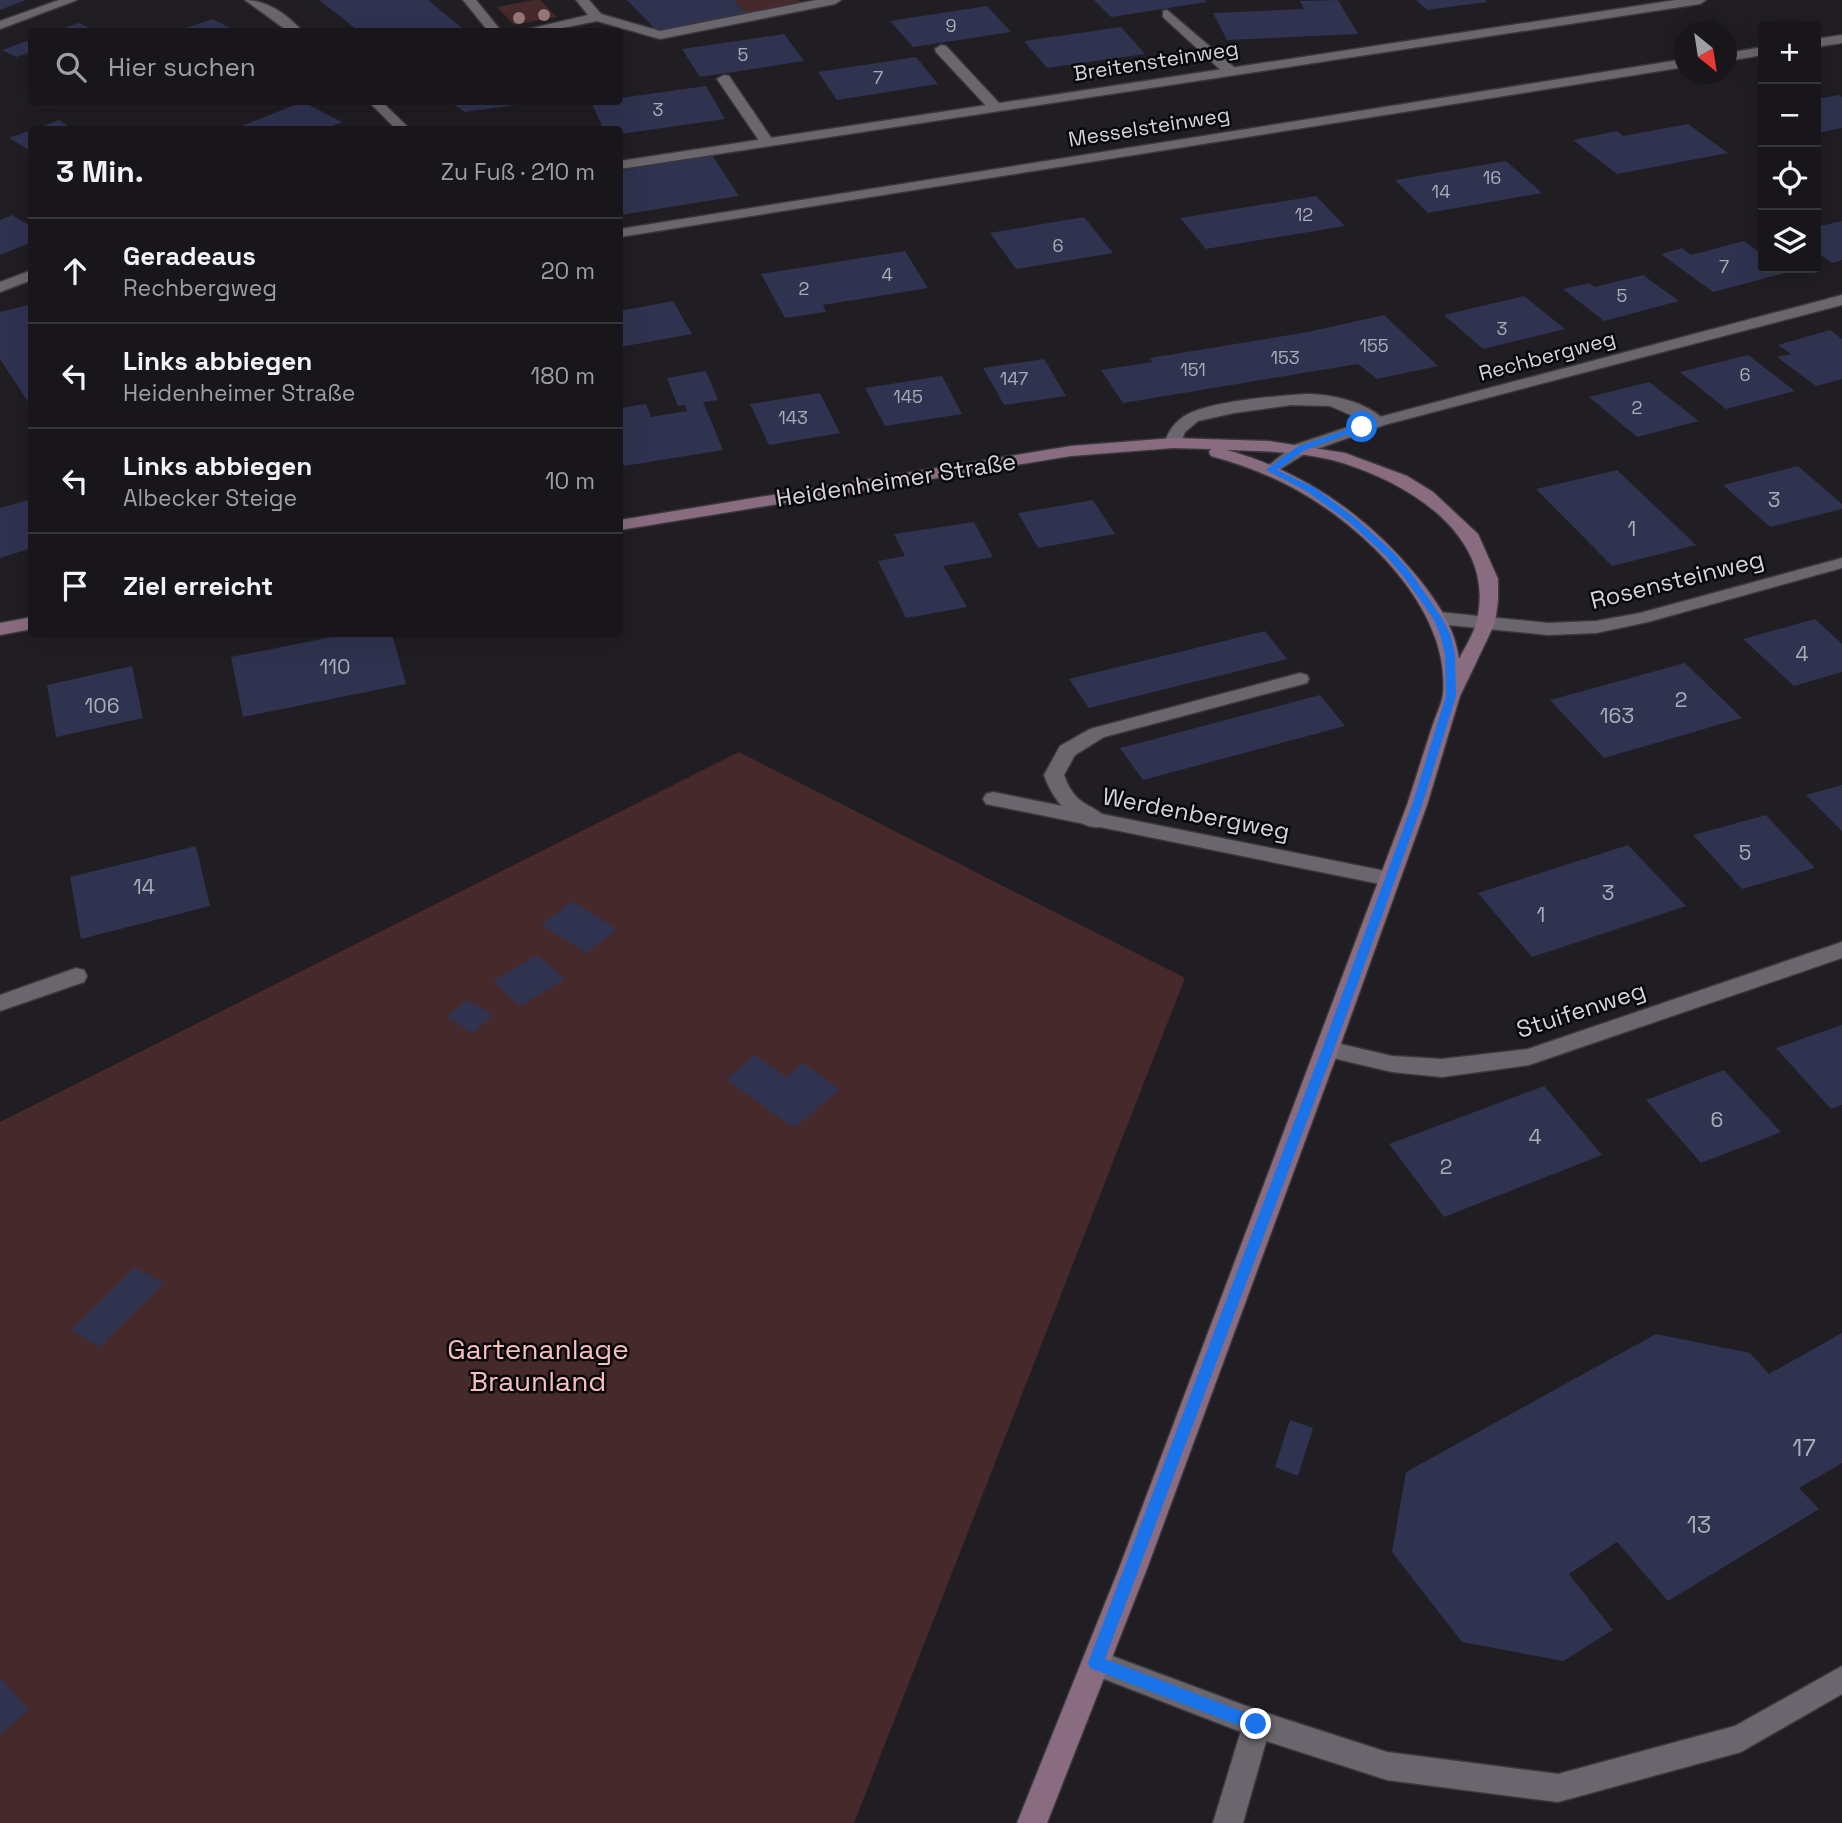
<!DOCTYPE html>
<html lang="de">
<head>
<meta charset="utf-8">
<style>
	:root { --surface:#18161a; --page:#252327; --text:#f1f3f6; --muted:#9f9fa2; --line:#363539 }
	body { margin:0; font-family:"Space Grotesk",sans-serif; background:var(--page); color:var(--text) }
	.controls { position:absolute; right:21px; top:21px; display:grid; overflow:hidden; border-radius:7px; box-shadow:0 7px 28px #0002 }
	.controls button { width:63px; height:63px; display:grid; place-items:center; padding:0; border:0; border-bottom:2px solid var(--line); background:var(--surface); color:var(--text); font:35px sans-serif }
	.compass { position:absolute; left:1674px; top:21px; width:63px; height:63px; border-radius:50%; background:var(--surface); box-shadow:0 7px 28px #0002; rotate:150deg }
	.stop { position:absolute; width:21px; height:21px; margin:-16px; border:5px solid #1a73e8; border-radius:50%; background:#fff }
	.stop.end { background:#1a73e8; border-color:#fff; box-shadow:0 2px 7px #0008 }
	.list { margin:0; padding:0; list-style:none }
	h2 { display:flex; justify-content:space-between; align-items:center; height:91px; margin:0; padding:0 28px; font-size:30px }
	h2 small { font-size:23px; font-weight:400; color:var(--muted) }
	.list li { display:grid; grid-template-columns:46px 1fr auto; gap:21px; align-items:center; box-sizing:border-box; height:105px; padding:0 28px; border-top:2px solid var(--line) }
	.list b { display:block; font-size:26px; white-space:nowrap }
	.list p { margin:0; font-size:23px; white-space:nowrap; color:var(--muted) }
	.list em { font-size:23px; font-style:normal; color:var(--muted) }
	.icon { flex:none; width:38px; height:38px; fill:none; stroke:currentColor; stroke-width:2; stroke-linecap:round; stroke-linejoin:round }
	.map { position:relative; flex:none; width:1842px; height:1823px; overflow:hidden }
	.search { position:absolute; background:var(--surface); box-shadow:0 7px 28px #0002; left:28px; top:28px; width:595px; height:77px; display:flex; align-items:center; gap:18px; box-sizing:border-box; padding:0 24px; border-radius:7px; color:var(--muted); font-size:26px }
	.panel { position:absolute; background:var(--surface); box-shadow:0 7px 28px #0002; left:28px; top:126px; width:595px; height:511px; border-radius:7px }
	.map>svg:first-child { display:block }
	.green { fill:#46292a }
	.building { fill:#2f3350 }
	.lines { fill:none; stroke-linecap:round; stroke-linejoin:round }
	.lane-casing { stroke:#3b383d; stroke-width:3 }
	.street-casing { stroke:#3b383d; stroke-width:3 }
	.secondary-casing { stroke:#3b383d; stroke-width:3 }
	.lane { fill:#6a666d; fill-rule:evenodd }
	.street { fill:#6a666d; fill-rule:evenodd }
	.secondary { fill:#8a6c81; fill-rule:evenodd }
	.tree { fill:#967679 }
	.route { fill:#1a73e8 }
	.labels { text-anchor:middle; stroke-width:5; stroke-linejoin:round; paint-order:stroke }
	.far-number-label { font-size:18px; fill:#acacb6 }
	.far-street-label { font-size:21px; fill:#d6d4d8; stroke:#09080a }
	.number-label { font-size:21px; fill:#acacb6 }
	.street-label { font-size:24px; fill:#d6d4d8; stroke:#09080a }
	.near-number-label { font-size:24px; fill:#acacb6 }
	.near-park-label { font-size:28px; fill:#f7bec0; stroke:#09080a }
</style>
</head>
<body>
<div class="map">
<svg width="1842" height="1823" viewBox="0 0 1842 1823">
	<rect width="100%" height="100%" fill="#201d23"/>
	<!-- green -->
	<path class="green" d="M 533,0 L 540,0 L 557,17 L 514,25 L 497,7 Z
		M 733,0 L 798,0 L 801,2 L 747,14 Z
		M 739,752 L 1185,978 L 854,1823 L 0,1823 L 0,1122 Z"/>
	<!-- building -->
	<path class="building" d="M 0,0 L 26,0 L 0,10 Z
		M 319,0 L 428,0 L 467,32 L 360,32 Z
		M 627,0 L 733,0 L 747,14 L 658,32 Z
		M 1094,0 L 1204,0 L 1207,2 L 1111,17 Z
		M 1338,0 L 1358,34 L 1227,40 L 1213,13 L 1304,9 L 1300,1 Z
		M 1416,0 L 1486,0 L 1487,2 L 1427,10 Z
		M 987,6 L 1011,32 L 913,47 L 890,21 Z
		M 213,19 L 238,32 L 178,32 L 177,31 Z
		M 79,23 L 93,30 L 55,32 L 55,31 Z
		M 1121,27 L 1145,54 L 1047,68 L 1024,41 Z
		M 784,34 L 804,61 L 700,77 L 682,49 Z
		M 32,39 L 32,52 L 16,57 L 2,50 Z
		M 916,57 L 938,84 L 837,100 L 818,72 Z
		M 706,86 L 725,119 L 620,134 L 620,130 L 604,130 L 591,102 L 620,102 L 620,98 Z
		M 1839,95 L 1842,97 L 1842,128 L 1816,133 L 1816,99 Z
		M 303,102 L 342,122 L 322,130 L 231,130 Z
		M 450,102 L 529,102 L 530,103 L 465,112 Z
		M 59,120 L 74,130 L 35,130 L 35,129 Z
		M 1688,124 L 1728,153 L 1617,174 L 1573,140 L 1617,131 L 1623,136 Z
		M 32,130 L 32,152 L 9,138 Z
		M 712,155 L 739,196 L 620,215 L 620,171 Z
		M 1506,161 L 1542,193 L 1428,213 L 1395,180 Z
		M 1316,196 L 1345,226 L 1206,249 L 1180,218 Z
		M 12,215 L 32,227 L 32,242 L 0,255 L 0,220 Z
		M 1084,217 L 1113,253 L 1016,269 L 990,233 Z
		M 1842,221 L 1842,260 L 1832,263 L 1816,252 L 1816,227 Z
		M 1744,241 L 1763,255 L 1763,268 L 1782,268 L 1788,272 L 1713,292 L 1661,254 L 1682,248 L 1691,255 Z
		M 905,251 L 928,288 L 823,305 L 826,312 L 785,318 L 761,274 Z
		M 1643,275 L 1679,301 L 1604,321 L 1563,289 L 1589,283 L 1594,287 Z
		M 1524,296 L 1565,329 L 1483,349 L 1444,315 Z
		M 673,301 L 692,334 L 620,347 L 620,311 Z
		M 32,304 L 32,408 L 0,359 L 0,312 Z
		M 1384,315 L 1438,366 L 1377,379 L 1358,364 L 1123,403 L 1101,370 L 1152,362 L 1150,358 L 1308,332 Z
		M 1830,330 L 1842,339 L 1842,379 L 1816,386 L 1777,357 L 1791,354 L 1778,345 Z
		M 1748,355 L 1795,391 L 1726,409 L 1680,372 Z
		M 1044,359 L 1066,396 L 1004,405 L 983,368 Z
		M 706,371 L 718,400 L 703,402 L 723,450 L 624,466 L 620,453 L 620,421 L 623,421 L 620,408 L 646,404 L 651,417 L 687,411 L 685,405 L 678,406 L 667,378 Z
		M 942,376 L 962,414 L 885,426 L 865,388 Z
		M 1649,382 L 1699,421 L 1637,437 L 1589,397 Z
		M 820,393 L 840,433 L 769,445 L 750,404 Z
		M 1798,466 L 1842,504 L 1842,509 L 1770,527 L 1723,485 Z
		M 1617,470 L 1696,545 L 1612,566 L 1536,489 Z
		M 32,499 L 32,548 L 0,558 L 0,508 Z
		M 1093,500 L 1115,534 L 1038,548 L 1018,513 Z
		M 974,522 L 993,557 L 943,566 L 967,607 L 906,618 L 878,561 L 905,556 L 894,534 Z
		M 1815,619 L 1842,644 L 1842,672 L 1794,686 L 1743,639 Z
		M 1265,631 L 1287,659 L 1089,708 L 1069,679 Z
		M 347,634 L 392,634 L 406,684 L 243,717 L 231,657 Z
		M 1685,663 L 1742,718 L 1604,758 L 1550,700 Z
		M 132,666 L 143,718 L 56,737 L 47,685 Z
		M 1320,695 L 1345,726 L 1143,780 L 1120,748 Z
		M 1842,785 L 1842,831 L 1806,795 Z
		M 1766,815 L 1815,868 L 1742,889 L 1693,835 Z
		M 1628,845 L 1686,906 L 1532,957 L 1478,893 Z
		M 196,846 L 210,906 L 81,939 L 70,877 Z
		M 572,901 L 617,929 L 587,953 L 541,925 Z
		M 537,955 L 565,979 L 520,1006 L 493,981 Z
		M 467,1000 L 493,1015 L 473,1033 L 446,1017 Z
		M 1842,1025 L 1842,1105 L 1831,1109 L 1776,1048 Z
		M 755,1055 L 786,1077 L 803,1063 L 840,1089 L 794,1128 L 726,1079 Z
		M 1724,1070 L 1781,1132 L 1701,1163 L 1646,1100 Z
		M 1544,1086 L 1602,1155 L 1444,1217 L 1389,1144 Z
		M 135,1267 L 164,1283 L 99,1347 L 71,1330 Z
		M 1842,1333 L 1842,1463 L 1799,1488 L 1819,1509 L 1668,1601 L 1617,1542 L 1569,1574 L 1613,1630 L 1563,1661 L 1462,1642 L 1392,1552 L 1406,1472 L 1656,1334 L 1750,1353 L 1769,1374 Z
		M 1290,1420 L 1313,1428 L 1298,1476 L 1275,1467 Z
		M 0,1677 L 29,1710 L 0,1734 Z"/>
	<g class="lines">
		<!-- lane casing -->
		<g class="lane-casing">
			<path id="lane" d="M 463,0 L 476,0 L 502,32 L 489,32 Z
				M 576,0 L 589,0 L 601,14 L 660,31 L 816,0 L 841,0 L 835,4 L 660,39 L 597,21 L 543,32 L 516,32 L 588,15 Z
				M 1167,10 L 1235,68 L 1235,74 L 1225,74 L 1163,17 L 1163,11 Z
				M 941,45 L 946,46 L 1000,104 L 1000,110 L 990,110 L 936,52 L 935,49 Z
				M 724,75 L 729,76 L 774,142 L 772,145 L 762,145 L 760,142 L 717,79 Z
				M 1306,394 C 1331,394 1369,402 1386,422 L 1378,427 L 1330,406 L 1291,405 L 1234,413 L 1198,421 L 1185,432 L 1179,447 L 1167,447 L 1165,443 C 1167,433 1174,423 1183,417 C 1206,401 1277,396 1306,394 Z
				M 1300,673 L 1307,675 L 1309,679 L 1307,683 L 1104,737 L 1075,755 L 1064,775 C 1076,810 1095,802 1108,821 L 1105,826 C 1077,834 1052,798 1044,775 L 1060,746 L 1090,729 Z
				M 76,968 L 84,970 L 87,976 L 84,982 L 0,1011 L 0,995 Z
				M 1257,1710 L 1267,1714 L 1271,1724 L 1243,1823 L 1213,1823 L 1243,1724 L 1247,1714 Z"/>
		</g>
		<!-- street casing -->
		<g class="street-casing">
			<path id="street" d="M 59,0 L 77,0 L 0,29 L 0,21 Z
				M 245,0 C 267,0 288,15 303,32 L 289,32 Z
				M 1676,0 L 1706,0 L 1700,4 L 620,169 L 620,161 Z
				M 1842,35 L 1842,43 L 1816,47 L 1816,39 Z
				M 1763,47 L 1763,55 L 1727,61 L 1727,53 Z
				M 1685,59 L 1685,67 L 620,237 L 620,229 Z
				M 369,102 L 382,102 L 411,130 L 397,130 Z
				M 32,270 L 32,280 L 0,292 L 0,282 Z
				M 1842,295 L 1842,305 L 1384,425 L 1306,453 L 1271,475 L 1263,470 L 1294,445 L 1372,419 Z
				M 1842,558 L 1842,568 L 1648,622 L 1596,633 L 1548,635 L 1438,624 L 1429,618 L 1438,612 L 1548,623 L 1596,621 L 1640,613 Z
				M 993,792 L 1390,872 L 1397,874 L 1400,879 L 1397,884 L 1390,886 L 986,804 L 983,799 L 986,794 Z
				M 1842,942 L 1842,958 L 1529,1065 L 1442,1077 L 1392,1072 L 1320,1055 L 1317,1049 L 1320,1043 L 1328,1041 L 1392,1056 L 1442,1059 L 1528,1049 Z
				M 1096,1650 L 1257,1710 L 1387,1752 L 1558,1774 L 1735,1726 L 1842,1666 L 1842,1694 L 1741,1752 L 1558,1802 L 1387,1780 L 1257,1738 L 1086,1672 L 1082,1663 L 1086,1654 Z"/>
		</g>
		<!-- secondary casing -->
		<g class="secondary-casing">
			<path id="secondary" d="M 1173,438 L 1268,441 L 1345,453 L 1407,476 L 1433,492 L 1478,534 L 1498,579 L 1498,601 L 1495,623 L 1460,696 L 1427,805 L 1339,1049 L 1148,1566 L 1047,1823 L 1017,1823 L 1120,1566 L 1407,805 C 1416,778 1424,751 1433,724 C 1436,715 1442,703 1443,694 C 1451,609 1363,526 1295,489 C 1268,474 1240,464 1211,456 L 1209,452 L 1211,449 L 1173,448 L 1071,456 L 620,530 L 620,520 L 1071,446 ZM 1227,450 C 1265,451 1307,452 1343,463 C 1412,485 1496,537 1477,620 C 1474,634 1465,647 1459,659 C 1455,628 1438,603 1419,579 C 1368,516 1305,472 1227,450 Z
				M 32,617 L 32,629 L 0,635 L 0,623 Z"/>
		</g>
		<!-- lane -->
		<use href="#lane" class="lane"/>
		<!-- street -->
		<use href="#street" class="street"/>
		<!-- secondary -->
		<use href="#secondary" class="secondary"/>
	</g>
	<!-- trees -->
	<g class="tree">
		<circle cx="544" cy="15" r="6"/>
		<circle cx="519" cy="18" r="6"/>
	</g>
	<!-- route -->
	<path class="route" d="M 1359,425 L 1366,427 L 1303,451 L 1277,470 L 1315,488 L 1355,518 L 1393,552 L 1411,573 L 1442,618 L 1450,634 L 1455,654 L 1456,696 L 1422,805 L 1334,1049 L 1105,1659 L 1262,1719 L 1264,1724 L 1262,1730 L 1256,1732 L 1090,1668 L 1088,1663 L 1322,1049 L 1412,805 L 1446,696 L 1445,654 L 1440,634 L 1433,618 L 1404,577 L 1386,556 L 1349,522 L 1308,492 L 1266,470 L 1297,447 Z"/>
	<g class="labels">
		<!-- far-number labels -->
		<g class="far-number-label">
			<text x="951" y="32">9</text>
			<text x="743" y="61">5</text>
			<text x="878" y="84">7</text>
			<text x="658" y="116">3</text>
			<text x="1492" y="184">16</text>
			<text x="1441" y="198">14</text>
			<text x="1304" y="221">12</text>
			<text x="1058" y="252">6</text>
			<text x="1724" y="273">7</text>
			<text x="887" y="281">4</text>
			<text x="804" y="295">2</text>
			<text x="1622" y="302">5</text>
			<text x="1502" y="335">3</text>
			<text x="1374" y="352">155</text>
			<text x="1285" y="364">153</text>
			<text x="1193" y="376">151</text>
			<text x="1745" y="381">6</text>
			<text x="1014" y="385">147</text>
			<text x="908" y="403">145</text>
			<text x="1637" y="414">2</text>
			<text x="793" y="424">143</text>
		</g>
		<!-- far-street labels -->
		<g class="far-street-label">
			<text transform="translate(1156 61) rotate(-9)" y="7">Breitensteinweg</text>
			<text transform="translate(1149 127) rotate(-9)" y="7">Messelsteinweg</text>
			<text transform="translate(1547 356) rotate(-15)" y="7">Rechbergweg</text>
		</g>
		<!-- number labels -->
		<g class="number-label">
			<text x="1774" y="507">3</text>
			<text x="1632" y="536">1</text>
			<text x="1802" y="661">4</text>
			<text x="335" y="674">110</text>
			<text x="1681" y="707">2</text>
			<text x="102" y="713">106</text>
			<text x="1617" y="723">163</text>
			<text x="1745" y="860">5</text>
			<text x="144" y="894">14</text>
			<text x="1608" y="900">3</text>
			<text x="1541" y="922">1</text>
			<text x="1717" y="1127">6</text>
			<text x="1535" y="1144">4</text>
			<text x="1446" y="1174">2</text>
		</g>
		<!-- street labels -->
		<g class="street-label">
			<text transform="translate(896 480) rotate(-9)" y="8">Heidenheimer Straße</text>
			<text transform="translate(1677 580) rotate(-14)" y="8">Rosensteinweg</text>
			<text transform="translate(1196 814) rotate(11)" y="8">Werdenbergweg</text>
			<text transform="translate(1581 1010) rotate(-18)" y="8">Stuifenweg</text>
		</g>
		<!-- near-number labels -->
		<g class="near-number-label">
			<text x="1804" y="1456">17</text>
			<text x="1699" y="1533">13</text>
		</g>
		<!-- near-park labels -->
		<g class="near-park-label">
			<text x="538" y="1359">Gartenanlage<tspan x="538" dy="32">Braunland</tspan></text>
		</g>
	</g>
</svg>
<div class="controls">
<button>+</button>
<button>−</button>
<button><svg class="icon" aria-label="locate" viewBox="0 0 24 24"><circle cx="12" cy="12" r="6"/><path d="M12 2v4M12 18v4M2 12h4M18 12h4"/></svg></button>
<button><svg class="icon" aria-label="layers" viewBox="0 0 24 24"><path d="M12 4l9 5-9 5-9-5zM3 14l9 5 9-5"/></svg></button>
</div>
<svg class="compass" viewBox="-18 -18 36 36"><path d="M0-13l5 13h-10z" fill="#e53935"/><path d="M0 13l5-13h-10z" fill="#9f9fa2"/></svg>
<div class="stop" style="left:1362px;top:427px"></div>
<div class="stop end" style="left:1256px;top:1724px"></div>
<div class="search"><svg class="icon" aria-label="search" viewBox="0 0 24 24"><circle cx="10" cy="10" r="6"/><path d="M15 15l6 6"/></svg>Hier suchen</div>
<section class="panel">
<h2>3 Min.<small>Zu Fuß · 210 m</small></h2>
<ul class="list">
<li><svg class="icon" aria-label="ahead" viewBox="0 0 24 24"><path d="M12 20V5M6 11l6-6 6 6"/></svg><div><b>Geradeaus</b><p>Rechbergweg</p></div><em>20 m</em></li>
<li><svg class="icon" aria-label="left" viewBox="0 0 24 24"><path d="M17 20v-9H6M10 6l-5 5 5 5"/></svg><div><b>Links abbiegen</b><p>Heidenheimer Straße</p></div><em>180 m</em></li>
<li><svg class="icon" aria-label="left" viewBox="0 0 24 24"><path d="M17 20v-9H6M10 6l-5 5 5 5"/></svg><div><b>Links abbiegen</b><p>Albecker Steige</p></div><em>10 m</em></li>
<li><svg class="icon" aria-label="arrive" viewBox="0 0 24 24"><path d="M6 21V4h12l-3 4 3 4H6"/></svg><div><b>Ziel erreicht</b></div></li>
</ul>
</section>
</div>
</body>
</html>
